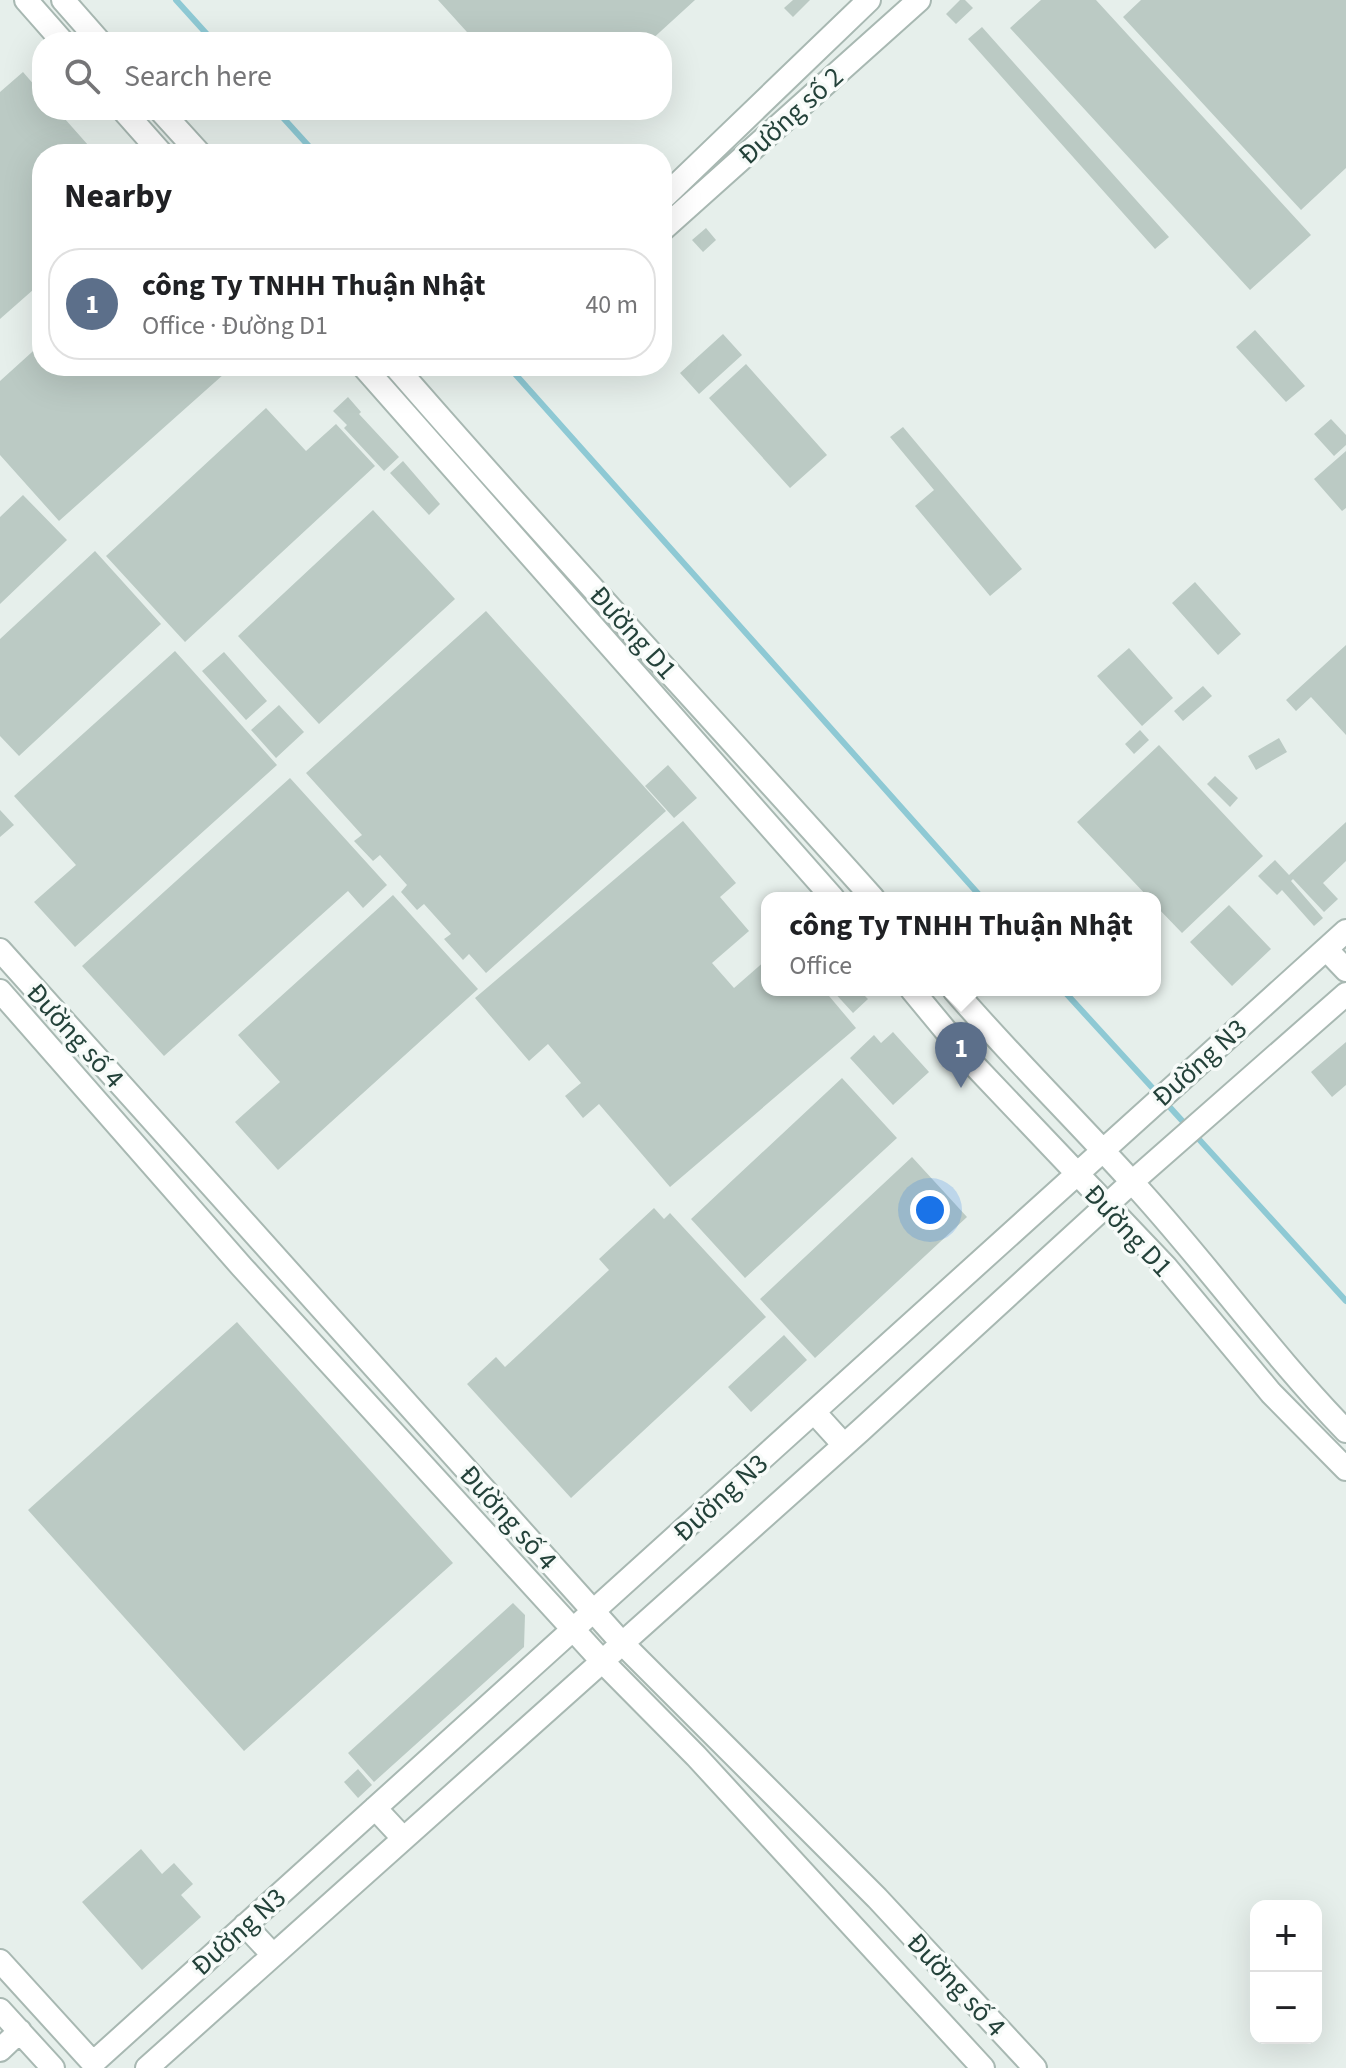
<!DOCTYPE html>
<html lang="en">
<head>
<meta charset="utf-8">
<style>
	:root { --surface:#fff; --page:#f6f6f6; --text:#202124; --muted:#757577; --line:#e0e0e0; --accent:#ea580c }
	body { margin:0; font-family:"Source Sans 3",sans-serif; background:var(--page); color:var(--text) }
	.controls { position:absolute; right:24px; bottom:24px; display:grid; overflow:hidden; border-radius:16px; box-shadow:0 8px 32px #0002 }
	.controls button { width:72px; height:72px; display:grid; place-items:center; padding:0; border:0; border-bottom:2px solid var(--line); background:var(--surface); color:var(--text); font:40px sans-serif }
	.you { position:absolute; left:930px; top:1210px; width:28px; height:28px; margin:-20px; border:6px solid #fff; border-radius:50%; background:#1a73e8; box-shadow:0 0 0 12px #1a73e833 }
	.badge { display:grid; place-items:center; width:52px; height:52px; border-radius:50%; background:var(--accent); color:#fff; font-size:26px; font-weight:700 }
	.pin { position:absolute; translate:-50% -66px; filter:drop-shadow(0 2px 4px #0008) }
	.pin::after { content:''; position:absolute; top:42px; width:28px; height:24px; background:inherit; clip-path:polygon(0 0,100% 0,50% 100%) }
	.popup { position:absolute; left:761px; top:892px; width:400px; height:104px; box-sizing:border-box; display:grid; place-content:center; border-radius:16px; background:var(--surface); filter:drop-shadow(0 2px 6px #0005); font-size:26px; white-space:nowrap; color:var(--muted) }
	.popup b { font-size:30px; color:var(--text) }
	.popup::after { content:''; position:absolute; left:50%; top:100%; margin-left:-16px; border:16px solid transparent; border-top-color:var(--surface) }
	.list { margin:0; padding:0; list-style:none }
	h2 { display:flex; justify-content:space-between; align-items:center; height:104px; margin:0; padding:0 32px; font-size:34px }
	h2 small { font-size:26px; font-weight:400; color:var(--muted) }
	.list li { display:grid; grid-template-columns:52px 1fr auto; gap:24px; align-items:center; box-sizing:border-box; height:112px; margin:0 16px 16px; padding:0 16px; border:2px solid var(--line); border-radius:32px }
	.list b { display:block; font-size:30px; white-space:nowrap }
	.list p { margin:0; font-size:26px; white-space:nowrap; color:var(--muted) }
	.list em { font-size:26px; font-style:normal; color:var(--muted) }
	.icon { flex:none; width:44px; height:44px; fill:none; stroke:currentColor; stroke-width:2; stroke-linecap:round; stroke-linejoin:round }
	.map { position:relative; flex:none; width:1346px; height:2068px; overflow:hidden }
	.search { position:absolute; background:var(--surface); box-shadow:0 8px 32px #0002; left:32px; top:32px; width:640px; height:88px; display:flex; align-items:center; gap:20px; box-sizing:border-box; padding:0 28px; border-radius:32px; color:var(--muted); font-size:30px }
	.panel { position:absolute; background:var(--surface); box-shadow:0 8px 32px #0002; left:32px; top:144px; width:640px; height:232px; border-radius:32px }
	.map>svg:first-child { display:block }
	.lines { fill:none; stroke-linecap:round; stroke-linejoin:round }
	.stream { stroke:#8ec9d4; stroke-width:6 }
	.building { fill:#bbcac4 }
	.minor-casing { stroke:#a8b8b2; stroke-width:26 }
	.minor { stroke:#fff; stroke-width:22 }
	.labels { text-anchor:middle; stroke-width:7; stroke-linejoin:round; paint-order:stroke }
	.street-label { font-size:28px; fill:#24423a; stroke:#f7fbf9 }
</style>
</head>
<body>
<div class="map">
<svg width="1346" height="2068" viewBox="0 0 1346 2068">
	<rect width="100%" height="100%" fill="#e6efeb"/>
	<g class="lines">
		<!-- stream -->
		<path class="stream" d="M 176,0 L 214,42
			M 276,110 L 316,154
			M 508,366 L 982,898
			M 1063,990 L 1158,1094
			M 1166,1103 L 1346,1301"/>
	</g>
	<!-- building -->
	<path class="building" d="M 438,0 L 695,0 L 649,42 L 476,42 Z
		M 793,0 L 810,0 L 793,17 L 784,8 Z
		M 960,0 L 965,0 L 973,8 L 956,24 L 946,14 Z
		M 1041,0 L 1096,0 L 1311,235 L 1250,290 L 1010,28 Z
		M 1141,0 L 1346,0 L 1346,168 L 1301,210 L 1123,17 Z
		M 982,27 L 1169,237 L 1155,249 L 968,39 Z
		M 23,72 L 42,94 L 42,110 L 57,110 L 96,154 L 42,154 L 42,282 L 0,319 L 0,92 Z
		M 706,228 L 716,240 L 703,252 L 692,240 Z
		M 1255,330 L 1305,386 L 1286,402 L 1236,347 Z
		M 723,334 L 742,355 L 699,394 L 680,373 Z
		M 42,343 L 42,366 L 233,366 L 59,521 L 0,455 L 0,381 Z
		M 746,364 L 827,455 L 790,488 L 709,398 Z
		M 348,397 L 361,412 L 359,414 L 399,457 L 384,471 L 344,428 L 347,425 L 333,411 Z
		M 266,408 L 306,451 L 336,424 L 375,466 L 185,642 L 106,556 Z
		M 1331,419 L 1346,435 L 1346,445 L 1334,456 L 1314,434 Z
		M 903,427 L 1022,569 L 990,596 L 915,506 L 934,490 L 890,437 Z
		M 1346,451 L 1346,508 L 1342,511 L 1314,479 Z
		M 403,461 L 440,504 L 429,515 L 390,473 Z
		M 23,495 L 67,540 L 0,604 L 0,517 Z
		M 373,510 L 455,599 L 319,724 L 238,636 Z
		M 95,551 L 161,624 L 19,756 L 0,736 L 0,639 Z
		M 1195,582 L 1241,634 L 1218,655 L 1172,603 Z
		M 486,611 L 666,811 L 486,973 L 469,954 L 463,960 L 444,939 L 451,934 L 424,904 L 417,910 L 401,892 L 407,885 L 380,855 L 373,861 L 354,841 L 362,835 L 306,773 Z
		M 1346,645 L 1346,735 L 1311,697 L 1296,711 L 1286,700 Z
		M 1129,648 L 1173,698 L 1142,726 L 1097,676 Z
		M 175,651 L 277,765 L 75,947 L 34,902 L 76,865 L 14,796 Z
		M 224,652 L 267,701 L 246,720 L 202,671 Z
		M 1203,686 L 1212,696 L 1183,721 L 1174,711 Z
		M 279,705 L 304,732 L 276,758 L 251,730 Z
		M 1140,730 L 1149,740 L 1134,754 L 1125,744 Z
		M 1279,738 L 1287,752 L 1256,770 L 1248,756 Z
		M 1159,745 L 1263,856 L 1182,933 L 1155,905 L 1155,898 L 1149,898 L 1077,822 Z
		M 668,765 L 697,798 L 674,818 L 645,786 Z
		M 1215,776 L 1238,798 L 1230,807 L 1207,784 Z
		M 290,778 L 387,885 L 363,908 L 348,891 L 164,1056 L 82,966 Z
		M 0,810 L 14,825 L 0,837 Z
		M 683,821 L 736,883 L 720,897 L 749,931 L 712,963 L 734,988 L 767,959 L 767,990 L 824,990 L 856,1028 L 670,1187 L 599,1104 L 583,1118 L 565,1096 L 581,1083 L 548,1044 L 529,1061 L 475,998 Z
		M 1346,822 L 1346,861 L 1323,883 L 1338,899 L 1324,912 L 1293,879 L 1291,881 L 1323,918 L 1314,926 L 1282,890 L 1277,895 L 1258,876 L 1275,860 L 1289,875 Z
		M 393,895 L 478,989 L 278,1170 L 235,1122 L 280,1082 L 238,1035 Z
		M 1229,905 L 1271,949 L 1232,986 L 1190,942 Z
		M 832,990 L 859,990 L 868,999 L 853,1013 Z
		M 893,1032 L 929,1072 L 893,1105 L 850,1058 L 874,1035 L 881,1043 Z
		M 1346,1042 L 1346,1085 L 1332,1097 L 1311,1072 Z
		M 842,1078 L 897,1138 L 745,1278 L 691,1219 Z
		M 912,1157 L 967,1217 L 815,1358 L 760,1299 Z
		M 654,1208 L 664,1219 L 670,1213 L 766,1317 L 571,1498 L 467,1384 L 496,1357 L 505,1367 L 609,1270 L 599,1259 Z
		M 237,1322 L 453,1563 L 244,1751 L 28,1510 Z
		M 784,1335 L 807,1360 L 751,1412 L 728,1387 Z
		M 513,1603 L 525,1615 L 524,1647 L 374,1782 L 348,1753 Z
		M 358,1769 L 372,1785 L 358,1798 L 344,1782 Z
		M 141,1849 L 162,1874 L 174,1863 L 193,1884 L 181,1895 L 201,1917 L 142,1970 L 82,1902 Z"/>
	<g class="lines">
		<!-- minor casing -->
		<g class="minor-casing">
			<path id="minor" d="M 26,0 L 63,42
				M 63,0 L 100,42
				M 123,110 L 162,154
				M 160,110 L 200,154
				M 662,199 L 869,0
				M 662,230 L 919,0
				M 363,366 L 833,898
				M 395,366 C 551,546 714,720 873,898
				M 1326,949 L 1346,970
				M 0,950 L 621,1642 L 877,1898 L 1035,2068
				M 912,990 L 975,1066 L 1166,1267 L 1271,1393 L 1346,1469
				M 954,990 C 1011,1056 1073,1117 1132,1182 C 1206,1262 1269,1352 1346,1431
				M 0,991 L 242,1267 L 601,1660 L 696,1756 L 983,2068
				M 814,1412 L 844,1445
				M 375,1808 L 403,1838
				M 245,1925 L 273,1955
				M 0,1961 L 93,2063
				M 0,2010 L 53,2068
				M 0,2050 L 20,2031
				M 93,2063 L 1346,931
				M 147,2068 L 860,1431 L 1132,1182 L 1346,994"/>
		</g>
		<!-- minor -->
		<use href="#minor" class="minor"/>
	</g>
	<g class="labels">
		<!-- street labels -->
		<g class="street-label">
			<text transform="translate(790 115) rotate(-42)" y="10">Đường số 2</text>
			<text transform="translate(634 632) rotate(48)" y="10">Đường D1</text>
			<text transform="translate(76 1035) rotate(48)" y="10">Đường số 4</text>
			<text transform="translate(1199 1062) rotate(-42)" y="10">Đường N3</text>
			<text transform="translate(1129 1230) rotate(47)" y="10">Đường D1</text>
			<text transform="translate(720 1497) rotate(-42)" y="10">Đường N3</text>
			<text transform="translate(509 1517) rotate(48)" y="10">Đường số 4</text>
			<text transform="translate(238 1931) rotate(-42)" y="10">Đường N3</text>
			<text transform="translate(957 1984) rotate(47)" y="10">Đường số 4</text>
		</g>
	</g>
</svg>
<div class="controls">
<button>+</button>
<button>−</button>
</div>
<div class="you"></div>
<div class="pin badge" style="left:961px;top:1088px;background:#5c6f8a">1</div>
<div class="popup"><b>công Ty TNHH Thuận Nhật</b>Office</div>
<div class="search"><svg class="icon" aria-label="search" viewBox="0 0 24 24"><circle cx="10" cy="10" r="6"/><path d="M15 15l6 6"/></svg>Search here</div>
<section class="panel">
<h2>Nearby<small></small></h2>
<ul class="list">
<li><span class="badge" style="background:#5c6f8a">1</span><div><b>công Ty TNHH Thuận Nhật</b><p>Office · Đường D1</p></div><em>40 m</em></li>
</ul>
</section>
</div>
</body>
</html>
